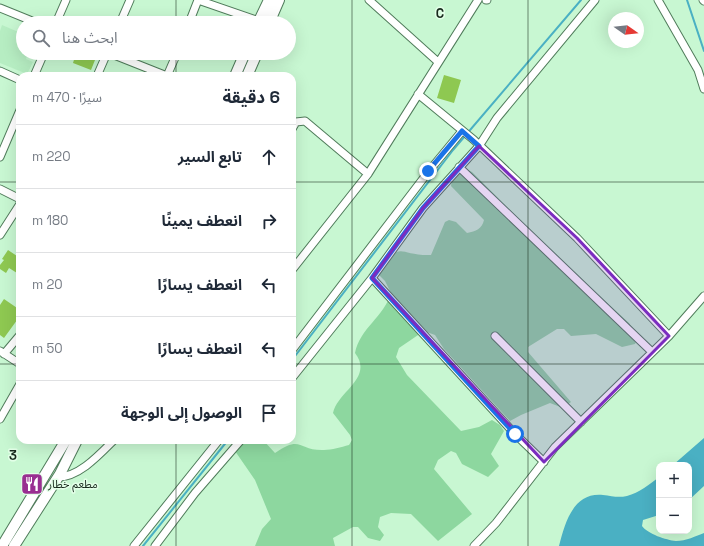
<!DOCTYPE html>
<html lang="ar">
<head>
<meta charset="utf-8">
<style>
	:root { --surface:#fff; --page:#f6f6f7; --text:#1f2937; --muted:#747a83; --line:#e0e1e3 }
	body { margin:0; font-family:"Space Grotesk","Noto Sans Arabic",sans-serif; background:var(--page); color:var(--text); direction:rtl }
	.controls { position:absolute; right:12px; bottom:12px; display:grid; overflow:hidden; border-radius:8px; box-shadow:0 4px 16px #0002 }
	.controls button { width:36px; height:36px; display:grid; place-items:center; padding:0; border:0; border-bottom:1px solid var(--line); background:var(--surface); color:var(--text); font:20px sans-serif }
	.compass { position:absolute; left:608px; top:12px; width:36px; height:36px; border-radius:50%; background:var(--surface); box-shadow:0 4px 16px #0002; rotate:104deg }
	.stop { position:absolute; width:12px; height:12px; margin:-9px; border:3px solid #1a73e8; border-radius:50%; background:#fff }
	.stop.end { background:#1a73e8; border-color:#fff; box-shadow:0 1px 4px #0008 }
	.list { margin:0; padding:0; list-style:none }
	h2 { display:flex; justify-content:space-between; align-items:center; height:52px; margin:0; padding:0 16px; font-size:17px }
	h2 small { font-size:13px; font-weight:400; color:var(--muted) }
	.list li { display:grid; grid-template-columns:26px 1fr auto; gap:12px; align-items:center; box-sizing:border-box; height:64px; padding:0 16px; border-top:1px solid var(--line) }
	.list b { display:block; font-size:15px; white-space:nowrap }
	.list em { font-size:13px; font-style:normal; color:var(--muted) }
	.icon { flex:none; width:22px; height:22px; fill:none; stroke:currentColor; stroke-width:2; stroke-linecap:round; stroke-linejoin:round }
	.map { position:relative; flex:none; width:704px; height:546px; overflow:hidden; direction:ltr }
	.search { position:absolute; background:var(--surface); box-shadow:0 4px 16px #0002; left:16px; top:16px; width:280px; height:44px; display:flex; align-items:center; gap:10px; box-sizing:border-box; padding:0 14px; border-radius:22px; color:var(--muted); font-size:15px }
	.panel { position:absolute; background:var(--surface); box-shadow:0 4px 16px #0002; left:16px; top:72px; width:280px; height:372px; border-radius:12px; direction:rtl }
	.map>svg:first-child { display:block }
	.built { fill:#b6edc2 }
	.green { fill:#8dd79f }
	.water { fill:#4ab0c3 }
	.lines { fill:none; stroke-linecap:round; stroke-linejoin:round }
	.stream { stroke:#4ab0c3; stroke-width:2 }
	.building { fill:#8ec851 }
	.street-casing { stroke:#507c5b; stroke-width:9 }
	.secondary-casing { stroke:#507c5b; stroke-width:12 }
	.street { stroke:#fff; stroke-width:7 }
	.secondary { stroke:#fff; stroke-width:10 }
	.route { stroke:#1a73e8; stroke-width:5 }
	.marked { fill:#7b2cbf; fill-opacity:0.2; stroke:#7b2cbf; stroke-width:3; stroke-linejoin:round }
	.grid { fill:none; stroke:#17291c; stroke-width:1; stroke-opacity:0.55 }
	.labels { text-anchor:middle; stroke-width:3; stroke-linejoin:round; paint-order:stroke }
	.poi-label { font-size:11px; fill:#17291c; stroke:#e3ffe8; text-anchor:start }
	.grid-label { font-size:13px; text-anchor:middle; font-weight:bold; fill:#17291c; stroke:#e3ffe8; stroke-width:3; stroke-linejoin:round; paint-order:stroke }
</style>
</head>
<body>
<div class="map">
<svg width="704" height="546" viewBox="0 0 704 546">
	<rect width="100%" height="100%" fill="#c8f7d2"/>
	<!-- built -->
	<path class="built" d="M 2,25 L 23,34 L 23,53 L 28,53 L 26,59 L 33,62 L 27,74 L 0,63 L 0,31 Z"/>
	<!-- green -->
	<path class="green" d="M 466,169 L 472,172 L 561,261 L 629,323 L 638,337 L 635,344 L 622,347 L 596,334 L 571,336 L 564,329 L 557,329 L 528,347 L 528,352 L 571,402 L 563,408 L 550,403 L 521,415 L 510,421 L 444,349 L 435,335 L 424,331 L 399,348 L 396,357 L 407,375 L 461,431 L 479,427 L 492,420 L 500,425 L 504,431 L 491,454 L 499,466 L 488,477 L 462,464 L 456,453 L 451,451 L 438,460 L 434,469 L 472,514 L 438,541 L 411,514 L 391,513 L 380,517 L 378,527 L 384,535 L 380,541 L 368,538 L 358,527 L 353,527 L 333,538 L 335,546 L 255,546 L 262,529 L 271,519 L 255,480 L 235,451 L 243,440 L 263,440 L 275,453 C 302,434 298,451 324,450 C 332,450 341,447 349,445 L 352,440 L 350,435 L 333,413 C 338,391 374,378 355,353 C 360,328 384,317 391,293 L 385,281 L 377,273 C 403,238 396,256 431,255 L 445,222 L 449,220 L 456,222 L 467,233 C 476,231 482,229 484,220 L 451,186 L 452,180 L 459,170 Z"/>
	<!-- water -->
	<path class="water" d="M 704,438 L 704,486 L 689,500 L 689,465 L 673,465 Z
		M 659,477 L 659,515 L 643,520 L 642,526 C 648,534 666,540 676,541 C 686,541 696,536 704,533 L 704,546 L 559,546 C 565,523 573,492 603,495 C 612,496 618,498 627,496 C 639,493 650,484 659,477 Z"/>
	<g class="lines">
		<!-- stream -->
		<path class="stream" d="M 687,0 L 704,51
			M 292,360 L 453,150 L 581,0
			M 143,546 L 228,440"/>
	</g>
	<!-- building -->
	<path class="building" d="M 76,53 L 97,55 L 91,70 L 73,63 Z
		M 444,75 L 461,80 L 454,103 L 437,98 Z
		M 8,250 L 20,258 L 20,269 L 17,273 L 9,268 L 6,273 L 0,269 L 0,265 L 4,260 L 2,259 Z
		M 4,299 L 20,310 L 20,316 L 4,338 L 0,335 L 0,305 Z"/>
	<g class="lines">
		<!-- street casing -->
		<g class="street-casing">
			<path id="street" d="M 198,0 L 259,21
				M 369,0 L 438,62
				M 486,0 L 487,0
				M 658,0 L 698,70 L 704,89
				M 703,0 L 704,1
				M 0,8 L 37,23
				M 56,23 L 66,0
				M 120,23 L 130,0
				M 189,23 L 198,0
				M 109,53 L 167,76
				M 0,71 L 20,80
				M 34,76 L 44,53
				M 97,76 L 107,53
				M 167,76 L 177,53
				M 418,94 L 474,140 L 577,238 L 669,336
				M 292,129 L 296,122 L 305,121 L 368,174
				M 0,157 L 20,110
				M 459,167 L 652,352
				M 0,189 L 20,199
				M 0,235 L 20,204
				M 292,270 L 368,174 L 478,0
				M 372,278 L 515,434 L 544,462
				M 495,336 L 581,422
				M 292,350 L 429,171 L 462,131
				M 0,351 L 20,364
				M 4,354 L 20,335
				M 292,378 L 372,278 L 423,208 L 479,146 L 497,118 L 595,0
				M 0,419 L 20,384
				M 58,477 C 79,477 99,455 114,440
				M 134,546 L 219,440
				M 155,546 L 195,493 L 241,440
				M 474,546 L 496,523 L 555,447 L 669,336 L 704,296"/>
		</g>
		<!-- secondary casing -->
		<g class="secondary-casing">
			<path id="secondary" d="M 258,23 L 269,0
				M 269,23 L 279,0
				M 235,76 L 245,53
				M 247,76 L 257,53
				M 2,546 L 66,440
				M 14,546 L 60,474 L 77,440"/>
		</g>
		<!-- street -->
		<use href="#street" class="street"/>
		<!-- secondary -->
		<use href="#secondary" class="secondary"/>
	</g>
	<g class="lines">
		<!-- route -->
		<path class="route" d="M 428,171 L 462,131 L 479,146 L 423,208 L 372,278 L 515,434"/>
	</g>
	<!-- marked area -->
	<path class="marked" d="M 479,146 L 577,238 L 669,336 L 544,462 L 372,278 L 423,208 Z"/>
	<!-- grid -->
	<path class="grid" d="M 176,0 L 176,23M 352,0 L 352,546M 528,0 L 528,546M 176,53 L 176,76M 0,182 L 20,182M 292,182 L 704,182M 0,364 L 20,364M 292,364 L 704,364M 176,440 L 176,546"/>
	<!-- icons -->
	<defs>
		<g id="restaurant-square" transform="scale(1.15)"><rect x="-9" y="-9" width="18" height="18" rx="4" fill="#992e91" stroke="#e3ffe8"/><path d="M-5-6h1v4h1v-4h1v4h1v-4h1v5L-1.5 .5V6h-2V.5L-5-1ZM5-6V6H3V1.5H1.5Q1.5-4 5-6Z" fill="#fff"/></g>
	</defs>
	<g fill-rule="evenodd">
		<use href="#restaurant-square" x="32" y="484"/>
	</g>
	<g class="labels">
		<!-- poi labels -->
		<g class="poi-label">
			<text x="48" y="488">مطعم خطار</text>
		</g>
	</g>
	<g class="grid-label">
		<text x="440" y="18">C</text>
		<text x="13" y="460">3</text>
	</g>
</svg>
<div class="controls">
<button>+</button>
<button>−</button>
</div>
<svg class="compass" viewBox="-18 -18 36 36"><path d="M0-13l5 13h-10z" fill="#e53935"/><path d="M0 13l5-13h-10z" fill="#747a83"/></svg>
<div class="stop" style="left:515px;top:434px"></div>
<div class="stop end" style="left:428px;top:171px"></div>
<div class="search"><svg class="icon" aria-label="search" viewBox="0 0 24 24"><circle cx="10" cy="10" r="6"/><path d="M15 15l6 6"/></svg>ابحث هنا</div>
<section class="panel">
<h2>6 دقيقة<small>سيرًا · 470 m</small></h2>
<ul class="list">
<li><svg class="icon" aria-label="ahead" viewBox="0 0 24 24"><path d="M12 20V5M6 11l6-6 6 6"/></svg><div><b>تابع السير</b></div><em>220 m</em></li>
<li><svg class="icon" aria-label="right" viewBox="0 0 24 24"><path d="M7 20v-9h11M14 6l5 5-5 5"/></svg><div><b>انعطف يمينًا</b></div><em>180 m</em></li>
<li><svg class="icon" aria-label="left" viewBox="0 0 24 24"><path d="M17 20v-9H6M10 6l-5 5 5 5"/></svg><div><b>انعطف يسارًا</b></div><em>20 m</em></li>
<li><svg class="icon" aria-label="left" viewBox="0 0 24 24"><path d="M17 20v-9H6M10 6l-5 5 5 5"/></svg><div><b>انعطف يسارًا</b></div><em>50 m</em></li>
<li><svg class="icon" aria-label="arrive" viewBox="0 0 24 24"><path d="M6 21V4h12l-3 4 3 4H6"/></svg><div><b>الوصول إلى الوجهة</b></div></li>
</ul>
</section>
</div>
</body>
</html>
